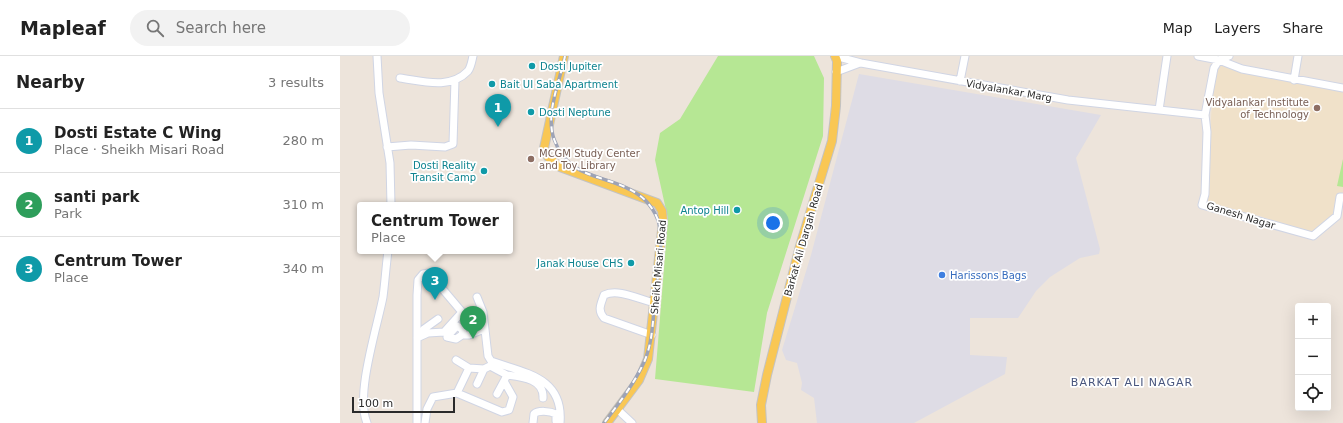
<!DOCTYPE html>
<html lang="en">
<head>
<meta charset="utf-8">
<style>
	:root { --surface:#fff; --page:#f2f2f2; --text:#222; --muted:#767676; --line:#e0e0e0; --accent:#3669ff }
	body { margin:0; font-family:"DejaVu Sans",sans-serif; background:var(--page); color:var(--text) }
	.controls { position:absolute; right:12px; bottom:12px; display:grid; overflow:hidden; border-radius:4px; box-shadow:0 4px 16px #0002 }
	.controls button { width:36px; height:36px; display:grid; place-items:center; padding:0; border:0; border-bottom:1px solid var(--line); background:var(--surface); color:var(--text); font:20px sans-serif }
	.scale { position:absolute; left:12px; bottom:10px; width:103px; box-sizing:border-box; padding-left:4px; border:2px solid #2a2a2a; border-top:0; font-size:11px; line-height:14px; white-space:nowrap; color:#2a2a2a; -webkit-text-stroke:3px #fff; paint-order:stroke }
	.you { position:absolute; left:433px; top:167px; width:14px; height:14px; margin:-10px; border:3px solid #fff; border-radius:50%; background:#1a73e8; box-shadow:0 0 0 6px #1a73e833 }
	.badge { display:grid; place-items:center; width:26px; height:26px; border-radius:50%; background:var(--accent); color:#fff; font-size:13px; font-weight:700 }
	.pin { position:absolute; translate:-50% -33px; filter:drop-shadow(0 1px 2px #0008) }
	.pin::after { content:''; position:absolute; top:21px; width:14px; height:12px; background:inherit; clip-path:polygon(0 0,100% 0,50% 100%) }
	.popup { position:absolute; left:17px; top:146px; width:156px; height:52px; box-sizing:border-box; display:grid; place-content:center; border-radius:4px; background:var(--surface); filter:drop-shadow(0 1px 3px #0005); font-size:13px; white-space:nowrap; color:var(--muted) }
	.popup b { font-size:15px; color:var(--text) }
	.popup::after { content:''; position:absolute; left:50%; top:100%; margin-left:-8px; border:8px solid transparent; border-top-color:var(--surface) }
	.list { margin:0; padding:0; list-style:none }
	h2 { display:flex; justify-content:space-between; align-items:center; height:52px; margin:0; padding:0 16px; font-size:17px }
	h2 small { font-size:13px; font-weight:400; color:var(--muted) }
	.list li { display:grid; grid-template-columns:26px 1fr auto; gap:12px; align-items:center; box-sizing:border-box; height:64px; padding:0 16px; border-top:1px solid var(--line) }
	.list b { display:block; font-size:15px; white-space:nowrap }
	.list p { margin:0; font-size:13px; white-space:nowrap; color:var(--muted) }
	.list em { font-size:13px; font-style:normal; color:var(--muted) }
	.icon { flex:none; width:22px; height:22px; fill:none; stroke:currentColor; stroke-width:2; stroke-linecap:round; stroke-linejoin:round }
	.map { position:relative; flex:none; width:1003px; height:367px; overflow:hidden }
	header { display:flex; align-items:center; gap:24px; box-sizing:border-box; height:56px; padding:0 20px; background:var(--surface); border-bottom:1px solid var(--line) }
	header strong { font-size:19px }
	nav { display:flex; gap:22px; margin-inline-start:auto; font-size:14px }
	.search { width:280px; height:36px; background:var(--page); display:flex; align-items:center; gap:10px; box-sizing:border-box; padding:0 14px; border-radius:22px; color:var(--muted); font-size:15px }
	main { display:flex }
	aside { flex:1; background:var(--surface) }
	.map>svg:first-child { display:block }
	.industrial { fill:#dedce5 }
	.education { fill:#f0e1c9 }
	.green { fill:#b6e794 }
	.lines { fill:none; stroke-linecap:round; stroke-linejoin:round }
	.minor-casing { stroke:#d0d5e4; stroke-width:9 }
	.major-casing { stroke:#c3c3c3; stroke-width:10 }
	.minor { stroke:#fff; stroke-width:7 }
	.major { stroke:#f9c754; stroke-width:8 }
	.rail-casing { stroke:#9da3b6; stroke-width:3.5 }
	.rail { stroke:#fff; stroke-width:2; stroke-dasharray:6; stroke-linecap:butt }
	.culture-dot { fill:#0f9aa8; stroke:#fff; stroke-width:1.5 }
	.education-dot { fill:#8d6e63; stroke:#fff; stroke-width:1.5 }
	.shop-dot { fill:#3f7fe0; stroke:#fff; stroke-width:1.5 }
	.labels { text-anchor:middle; stroke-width:3.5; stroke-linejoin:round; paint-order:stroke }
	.culture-label { font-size:10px; fill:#0d838f; stroke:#fff; text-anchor:start }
	.street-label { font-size:10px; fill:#2a2a2a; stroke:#fff }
	.education-label { font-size:10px; fill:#785e54; stroke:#fff; text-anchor:end }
	.shop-label { font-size:10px; fill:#366cbe; stroke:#fff; text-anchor:start }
	.neighbourhood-label { font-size:11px; letter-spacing:1px; fill:#48557d; stroke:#fff }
</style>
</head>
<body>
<header>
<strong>Mapleaf</strong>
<div class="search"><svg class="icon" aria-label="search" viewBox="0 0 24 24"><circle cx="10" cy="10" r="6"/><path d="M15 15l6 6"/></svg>Search here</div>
<nav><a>Map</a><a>Layers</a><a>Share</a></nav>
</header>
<main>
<aside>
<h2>Nearby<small>3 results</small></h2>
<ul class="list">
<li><span class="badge" style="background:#0f9aa8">1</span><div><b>Dosti Estate C Wing</b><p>Place · Sheikh Misari Road</p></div><em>280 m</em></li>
<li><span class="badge" style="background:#2e9e5b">2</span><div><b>santi park</b><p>Park</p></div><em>310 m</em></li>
<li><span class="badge" style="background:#0f9aa8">3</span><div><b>Centrum Tower</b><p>Place</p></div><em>340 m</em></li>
</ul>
</aside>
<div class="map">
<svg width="1003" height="367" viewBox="0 0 1003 367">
	<rect width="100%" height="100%" fill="#ede4db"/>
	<!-- industrial -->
	<path class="industrial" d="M 519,18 L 761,59 L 736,102 L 760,193 L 759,198 L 740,202 L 710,221 L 696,235 L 678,262 L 630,262 L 630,299 L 667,301 L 665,318 L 574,367 L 477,367 L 474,342 L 461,334 L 462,327 L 457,307 L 446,304 L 442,294 L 471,199 Z"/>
	<!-- education -->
	<path class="education" d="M 875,8 L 1003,28 L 1003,141 L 997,160 L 973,180 L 920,160 L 866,146 L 874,12 Z"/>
	<!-- green -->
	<path class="green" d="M 378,0 L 474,0 L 484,22 L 483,80 L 427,257 L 414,336 L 315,323 L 328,163 L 315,104 L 320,77 L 340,63 Z
		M 1003,103 L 1003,131 L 997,130 Z"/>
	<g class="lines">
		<!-- minor casing -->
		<g class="minor-casing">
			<path id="minor" d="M 37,0 L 39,37 L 50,107 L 51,149
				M 495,0 L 521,7 L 728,44 L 865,59
				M 858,0 L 879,4 L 902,13 L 1003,32
				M 889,0 L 879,4 L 874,12 L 865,59 L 867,76 L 865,138 L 862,149 L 973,180 L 997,160 L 1000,141 L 1003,141
				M 496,16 L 520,7
				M 60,22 C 82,25 110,34 128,15 C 131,11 132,4 133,0
				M 954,24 L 958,0
				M 620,25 L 625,0
				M 819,54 L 827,0
				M 47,91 L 71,89 L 105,91 L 113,88 L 115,24
				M 137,241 L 143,256 L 148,300 L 151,305 C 183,317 224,320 220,367
				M 117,270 L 123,274 L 122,279 L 116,283 L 107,281 Z
				M 122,279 L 129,279 L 144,273
				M 312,279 L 264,262 C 257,254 261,248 264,239 C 279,232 300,244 315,247
				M 79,280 L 84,273 L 98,263
				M 116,304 L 129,312
				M 167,319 C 182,321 204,323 203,342
				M 137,328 L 144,313
				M 157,338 L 164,325
				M 277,353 L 292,367
				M 27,367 C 15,339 37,272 43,241 C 45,226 46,210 48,195
				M 77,367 L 77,239 L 78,224 L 83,218 L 89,217 L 122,256 L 104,276 L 88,277 L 77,282
				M 85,367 L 87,353 L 93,341 L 117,337 L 162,356 L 169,354 L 173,341 L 164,325 L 167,319 L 150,310 L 144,313 L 129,312 L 117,337
				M 193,367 L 194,358 C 198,354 210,355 216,358 L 216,365"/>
		</g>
		<!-- major casing -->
		<g class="major-casing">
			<path id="major" d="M 224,0 L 204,92 L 208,101 L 220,111 L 317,147 L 322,155 L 323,165 L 308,303 L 299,324 L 267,367
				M 422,367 L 421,349 L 427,319 L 460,190 L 492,85 L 496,50 L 497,5 L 495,0"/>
		</g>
		<!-- minor -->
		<use href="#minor" class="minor"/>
		<!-- major -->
		<use href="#major" class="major"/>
		<!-- rail casing -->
		<g class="rail-casing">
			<path id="rail" d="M 225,0 C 220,25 205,58 214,83 C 229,126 269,117 299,139 C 309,146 318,159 320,172 C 323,194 318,219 315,241 C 313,262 313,284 305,304 C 295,327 279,347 264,367"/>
		</g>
		<!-- rail -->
		<use href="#rail" class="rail"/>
	</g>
	<!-- markers -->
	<g class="culture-dot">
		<circle cx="192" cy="10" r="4"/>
		<circle cx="152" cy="28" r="4"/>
		<circle cx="191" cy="56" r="4"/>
		<circle cx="144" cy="115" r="4"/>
		<circle cx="397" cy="154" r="4"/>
		<circle cx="291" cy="207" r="4"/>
	</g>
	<g class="education-dot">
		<circle cx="977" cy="52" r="4"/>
		<circle cx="191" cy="103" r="4"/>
	</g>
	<circle class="shop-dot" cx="602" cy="219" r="4"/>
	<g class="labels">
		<!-- culture labels -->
		<g class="culture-label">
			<text x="200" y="14">Dosti Jupiter</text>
			<text x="160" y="32">Bait UI Saba Apartment</text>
			<text x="199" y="60">Dosti Neptune</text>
			<text x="136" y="113" text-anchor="end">Dosti Reality<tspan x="136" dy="12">Transit Camp</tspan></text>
			<text x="389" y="158" text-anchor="end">Antop Hill</text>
			<text x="283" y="211" text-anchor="end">Janak House CHS</text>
		</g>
		<!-- street labels -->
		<g class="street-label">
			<text transform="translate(669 34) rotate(10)" y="4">Vidyalankar Marg</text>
			<text transform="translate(901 159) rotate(17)" y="4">Ganesh Nagar</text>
			<text transform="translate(463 184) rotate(-74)" y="4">Barkat Ali Dargah Road</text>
			<text transform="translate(318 211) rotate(-85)" y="4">Sheikh Misari Road</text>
		</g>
		<!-- education labels -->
		<g class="education-label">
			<text x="969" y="50">Vidyalankar Institute<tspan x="969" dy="12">of Technology</tspan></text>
			<text x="199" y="101" text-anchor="start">MCGM Study Center<tspan x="199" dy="12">and Toy Library</tspan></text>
		</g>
		<!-- shop labels -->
		<g class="shop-label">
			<text x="610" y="223">Harissons Bags</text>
		</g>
		<!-- neighbourhood labels -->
		<g class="neighbourhood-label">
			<text x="792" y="330">BARKAT ALI NAGAR</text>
		</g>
	</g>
</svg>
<div class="controls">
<button>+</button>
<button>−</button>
<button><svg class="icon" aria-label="locate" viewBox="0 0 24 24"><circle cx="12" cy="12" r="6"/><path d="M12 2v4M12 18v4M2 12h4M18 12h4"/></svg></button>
</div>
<div class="scale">100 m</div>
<div class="you"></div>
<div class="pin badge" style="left:158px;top:71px;background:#0f9aa8">1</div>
<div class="pin badge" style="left:133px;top:283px;background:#2e9e5b">2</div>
<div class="pin badge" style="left:95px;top:244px;background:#0f9aa8">3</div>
<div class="popup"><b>Centrum Tower</b>Place</div>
</div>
</main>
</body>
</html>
